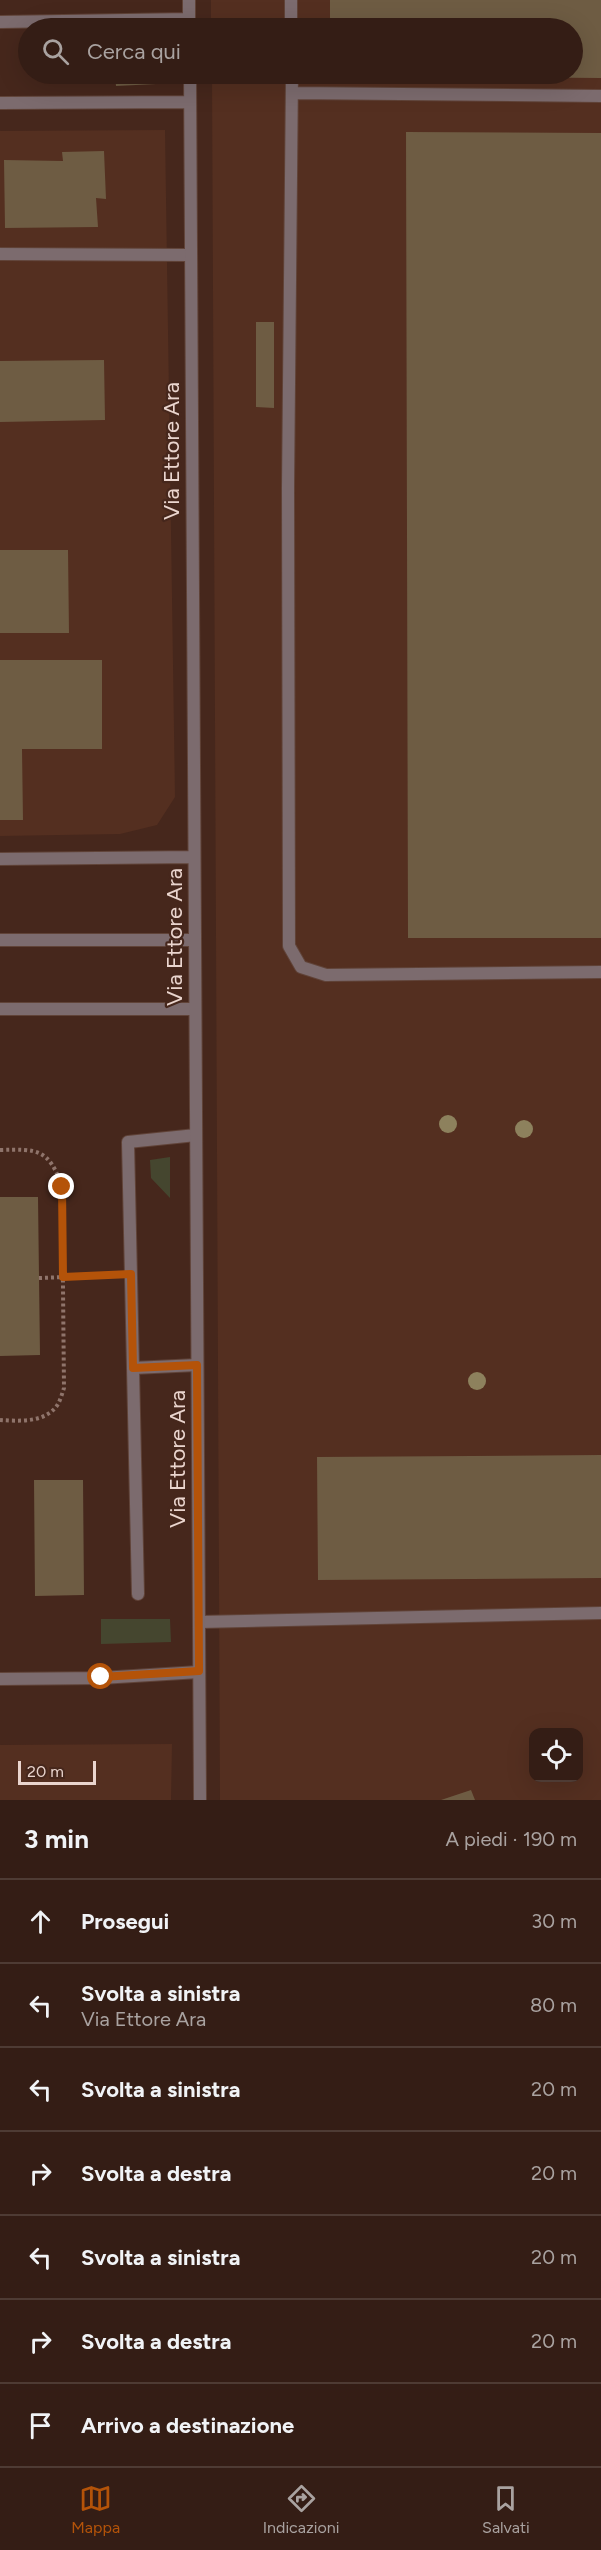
<!DOCTYPE html>
<html lang="it">
<head>
<meta charset="utf-8">
<style>
	:root { --surface:#341d15; --page:#3c261e; --text:#f1f3f6; --muted:#a9a2a0; --line:#4e3b34; --accent:#b45309 }
	body { margin:0; font-family:Figtree,sans-serif; background:var(--page); color:var(--text) }
	.controls { position:absolute; right:18px; bottom:18px; display:grid; overflow:hidden; border-radius:12px; box-shadow:0 6px 24px #0002 }
	.controls button { width:54px; height:54px; display:grid; place-items:center; padding:0; border:0; border-bottom:2px solid var(--line); background:var(--surface); color:var(--text); font:30px sans-serif }
	.scale { position:absolute; left:18px; bottom:15px; width:78px; box-sizing:border-box; padding-left:6px; border:3px solid #ead5ce; border-top:0; font-size:16px; line-height:21px; white-space:nowrap; color:#ead5ce; -webkit-text-stroke:4px #46271c; paint-order:stroke }
	.stop { position:absolute; width:18px; height:18px; margin:-14px; border:4px solid #b45309; border-radius:50%; background:#fff }
	.stop.end { background:#b45309; border-color:#fff; box-shadow:0 2px 6px #0008 }
	.list { margin:0; padding:0; list-style:none }
	h2 { display:flex; justify-content:space-between; align-items:center; height:78px; margin:0; padding:0 24px; font-size:26px }
	h2 small { font-size:20px; font-weight:400; color:var(--muted) }
	.list li { display:grid; grid-template-columns:39px 1fr auto; gap:18px; align-items:center; box-sizing:border-box; height:84px; padding:0 24px; border-top:2px solid var(--line) }
	.list b { display:block; font-size:22px; white-space:nowrap }
	.list p { margin:0; font-size:20px; white-space:nowrap; color:var(--muted) }
	.list em { font-size:20px; font-style:normal; color:var(--muted) }
	.icon { flex:none; width:33px; height:33px; fill:none; stroke:currentColor; stroke-width:2; stroke-linecap:round; stroke-linejoin:round }
	.map { position:relative; flex:none; width:601px; height:1800px; overflow:hidden }
	.search { position:absolute; background:var(--surface); box-shadow:0 6px 24px #0002; left:18px; right:18px; top:18px; height:66px; display:flex; align-items:center; gap:15px; box-sizing:border-box; padding:0 21px; border-radius:33px; color:var(--muted); font-size:22px }
	.sheet { height:666px; background:var(--surface) }
	nav { display:flex; justify-content:space-around; align-items:center; box-sizing:border-box; height:84px; border-top:2px solid var(--line); background:var(--surface); font-size:16px; color:var(--muted) }
	nav a { display:grid; justify-items:center; gap:3px }
	nav .on { color:var(--accent) }
	.map>svg:first-child { display:block }
	.built { fill:#542f20; fill-rule:evenodd }
	.green { fill:#45462f }
	.building { fill:#6e5c43 }
	.lines { fill:none; stroke-linecap:round; stroke-linejoin:round }
	.service-casing { stroke:#604338; stroke-width:14 }
	.minor-casing { stroke:#604338; stroke-width:14 }
	.path { stroke:#8f746b; stroke-width:4; stroke-dasharray:3 3; stroke-linecap:butt }
	.service { stroke:#7c6b6e; stroke-width:12 }
	.minor { stroke:#7c6b6e; stroke-width:12 }
	.tree { fill:#8d815d }
	.route { stroke:#b45309; stroke-width:8 }
	.labels { text-anchor:middle; stroke-width:4.5; stroke-linejoin:round; paint-order:stroke }
	.street-label { font-size:22px; fill:#ead5ce; stroke:#46271c }
</style>
</head>
<body>
<div class="map">
<svg width="601" height="1800" viewBox="0 0 601 1800">
	<rect width="100%" height="100%" fill="#46271c"/>
	<!-- built -->
	<path class="built" d="M 211,0 L 601,0 L 601,1800 L 220,1800 L 212,74 L 572,74 L 572,28 L 211,28 ZM 534,1732 L 578,1732 L 578,1778 L 534,1778 Z
		M 165,130 L 175,797 L 157,825 L 120,834 L 0,836 L 0,131 Z
		M 172,1744 L 171,1800 L 0,1800 L 0,1745 Z"/>
	<!-- green -->
	<path class="green" d="M 170,1157 L 170,1198 L 151,1178 L 150,1160 Z
		M 101,1619 L 170,1619 L 171,1642 L 101,1644 Z"/>
	<!-- building -->
	<path class="building" d="M 330,0 L 601,0 L 601,78 L 361,76 L 361,74 L 572,74 L 572,28 L 330,28 Z
		M 115,74 L 156,74 L 156,84 L 116,86 Z
		M 406,132 L 601,133 L 601,938 L 408,938 Z
		M 104,151 L 106,199 L 96,198 L 98,227 L 5,228 L 4,160 L 63,161 L 62,152 Z
		M 256,322 L 274,322 L 274,408 L 256,407 Z
		M 104,360 L 105,420 L 0,422 L 0,361 Z
		M 0,550 L 68,550 L 69,633 L 0,633 Z
		M 0,660 L 102,660 L 102,749 L 22,749 L 23,820 L 0,820 Z
		M 0,1197 L 38,1197 L 40,1355 L 0,1356 Z
		M 601,1455 L 601,1578 L 318,1580 L 317,1457 Z
		M 34,1480 L 83,1480 L 84,1595 L 35,1596 Z
		M 471,1790 L 475,1800 L 441,1800 Z"/>
	<g class="lines">
		<!-- service casing -->
		<g class="service-casing">
			<path id="service" d="M 291,0 L 291,28
				M 292,74 L 288,488 L 289,946 L 301,967 L 326,975 L 601,972
				M 292,93 L 601,96
				M 0,254 L 191,255
				M 0,1009 L 195,1009
				M 133,1368 L 197,1365
				M 138,1594 L 128,1142 L 196,1135
				M 199,1622 L 601,1613
				M 0,1679 L 101,1678 L 199,1672"/>
		</g>
		<!-- minor casing -->
		<g class="minor-casing">
			<path id="minor" d="M 189,0 L 189,28
				M 0,22 L 189,19
				M 190,74 L 200,1800
				M 0,103 L 190,102
				M 0,859 L 194,857
				M 0,940 L 195,940"/>
		</g>
		<!-- path -->
		<path class="path" d="M 0,1150 C 37,1149 49,1148 62,1187 L 64,1388 C 62,1394 60,1402 56,1407 C 43,1423 18,1421 0,1420
			M 39,1278 L 112,1275"/>
		<!-- service -->
		<use href="#service" class="service"/>
		<!-- minor -->
		<use href="#minor" class="minor"/>
	</g>
	<!-- trees -->
	<g class="tree">
		<circle cx="448" cy="1124" r="9"/>
		<circle cx="524" cy="1129" r="9"/>
		<circle cx="477" cy="1381" r="9"/>
	</g>
	<g class="lines">
		<!-- route -->
		<path class="route" d="M 62,1187 L 63,1277 L 131,1274 L 133,1368 L 197,1365 L 199,1671 L 101,1677"/>
	</g>
	<g class="labels">
		<!-- street labels -->
		<g class="street-label">
			<text transform="translate(171 451) rotate(-90)" y="8">Via Ettore Ara</text>
			<text transform="translate(174 937) rotate(-90)" y="8">Via Ettore Ara</text>
			<text transform="translate(177 1459) rotate(-90)" y="8">Via Ettore Ara</text>
		</g>
	</g>
</svg>
<div class="controls">
<button><svg class="icon" aria-label="locate" viewBox="0 0 24 24"><circle cx="12" cy="12" r="6"/><path d="M12 2v4M12 18v4M2 12h4M18 12h4"/></svg></button>
</div>
<div class="scale">20 m</div>
<div class="stop" style="left:101px;top:1677px"></div>
<div class="stop end" style="left:62px;top:1187px"></div>
<div class="search"><svg class="icon" aria-label="search" viewBox="0 0 24 24"><circle cx="10" cy="10" r="6"/><path d="M15 15l6 6"/></svg>Cerca qui</div>
</div>
<section class="sheet">
<h2>3 min<small>A piedi · 190 m</small></h2>
<ul class="list">
<li><svg class="icon" aria-label="ahead" viewBox="0 0 24 24"><path d="M12 20V5M6 11l6-6 6 6"/></svg><div><b>Prosegui</b></div><em>30 m</em></li>
<li><svg class="icon" aria-label="left" viewBox="0 0 24 24"><path d="M17 20v-9H6M10 6l-5 5 5 5"/></svg><div><b>Svolta a sinistra</b><p>Via Ettore Ara</p></div><em>80 m</em></li>
<li><svg class="icon" aria-label="left" viewBox="0 0 24 24"><path d="M17 20v-9H6M10 6l-5 5 5 5"/></svg><div><b>Svolta a sinistra</b></div><em>20 m</em></li>
<li><svg class="icon" aria-label="right" viewBox="0 0 24 24"><path d="M7 20v-9h11M14 6l5 5-5 5"/></svg><div><b>Svolta a destra</b></div><em>20 m</em></li>
<li><svg class="icon" aria-label="left" viewBox="0 0 24 24"><path d="M17 20v-9H6M10 6l-5 5 5 5"/></svg><div><b>Svolta a sinistra</b></div><em>20 m</em></li>
<li><svg class="icon" aria-label="right" viewBox="0 0 24 24"><path d="M7 20v-9h11M14 6l5 5-5 5"/></svg><div><b>Svolta a destra</b></div><em>20 m</em></li>
<li><svg class="icon" aria-label="arrive" viewBox="0 0 24 24"><path d="M6 21V4h12l-3 4 3 4H6"/></svg><div><b>Arrivo a destinazione</b></div></li>
</ul>
</section>
<nav>
<a class="on"><svg class="icon" aria-label="map" viewBox="0 0 24 24"><path d="M3 6l6-2 6 2 6-2v14l-6 2-6-2-6 2zM9 4v14M15 6v14"/></svg>Mappa</a>
<a><svg class="icon" aria-label="directions" viewBox="0 0 24 24"><path d="M12 3l9 9-9 9-9-9zM9 14v-3h6M13 9l2 2-2 2"/></svg>Indicazioni</a>
<a><svg class="icon" aria-label="saved" viewBox="0 0 24 24"><path d="M7 4h10v16l-5-4-5 4z"/></svg>Salvati</a>
</nav>
</body>
</html>
